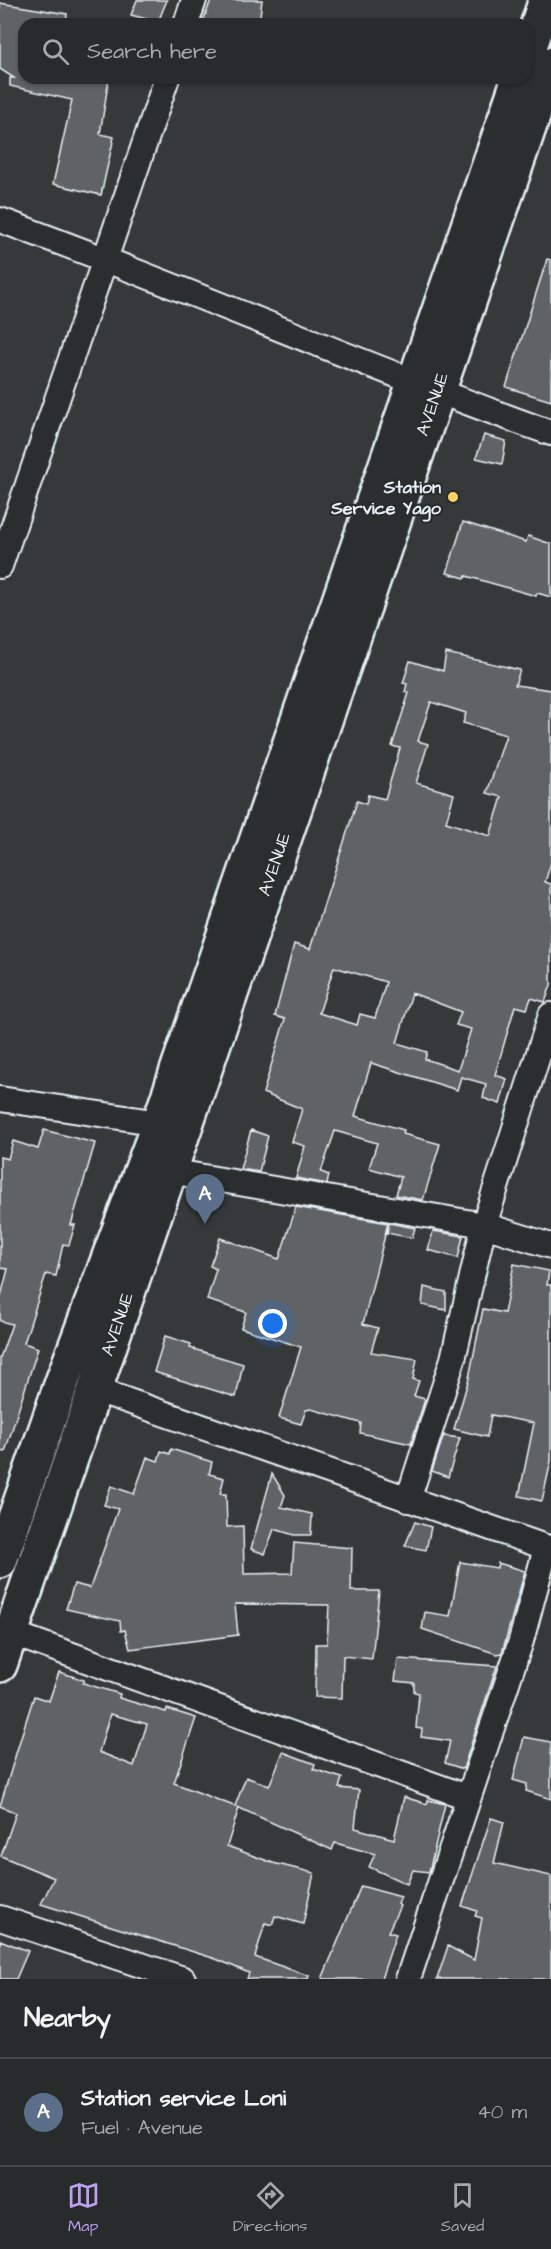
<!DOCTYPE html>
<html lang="en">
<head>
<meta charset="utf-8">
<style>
	:root { --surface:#282b2c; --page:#343738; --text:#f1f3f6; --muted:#a5a7a9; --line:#444748; --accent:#bca0f2 }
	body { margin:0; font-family:"Architects Daughter",sans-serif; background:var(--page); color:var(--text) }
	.you { position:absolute; left:273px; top:1324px; width:21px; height:21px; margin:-15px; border:4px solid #fff; border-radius:50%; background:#1a73e8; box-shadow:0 0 0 9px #1a73e833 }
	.badge { display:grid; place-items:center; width:39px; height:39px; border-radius:50%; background:var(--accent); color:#fff; font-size:20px; font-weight:700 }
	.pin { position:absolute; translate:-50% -50px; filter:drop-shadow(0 2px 3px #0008) }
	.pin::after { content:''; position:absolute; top:32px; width:21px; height:18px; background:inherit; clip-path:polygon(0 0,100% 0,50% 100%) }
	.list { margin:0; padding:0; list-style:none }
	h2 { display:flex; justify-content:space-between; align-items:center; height:78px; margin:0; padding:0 24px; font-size:26px }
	h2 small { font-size:20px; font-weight:400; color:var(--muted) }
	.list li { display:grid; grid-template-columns:39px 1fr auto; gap:18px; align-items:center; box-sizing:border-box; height:108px; padding:0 24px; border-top:2px solid var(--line) }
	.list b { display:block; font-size:22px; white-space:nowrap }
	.list p { margin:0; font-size:20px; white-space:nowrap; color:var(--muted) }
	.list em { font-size:20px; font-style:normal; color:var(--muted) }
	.icon { flex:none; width:33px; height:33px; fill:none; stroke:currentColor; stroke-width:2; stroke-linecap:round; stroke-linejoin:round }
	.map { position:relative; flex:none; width:551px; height:1979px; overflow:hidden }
	.search { position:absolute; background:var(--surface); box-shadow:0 2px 4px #0004; left:18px; right:18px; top:18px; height:66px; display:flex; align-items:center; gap:15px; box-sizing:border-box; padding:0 21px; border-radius:18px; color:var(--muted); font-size:22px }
	.sheet { height:186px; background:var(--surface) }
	nav { display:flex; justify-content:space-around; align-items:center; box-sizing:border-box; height:84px; border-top:2px solid var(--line); background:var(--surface); font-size:16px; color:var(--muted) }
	nav a { display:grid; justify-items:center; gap:3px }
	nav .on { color:var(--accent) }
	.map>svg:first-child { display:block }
	.building { fill:#5f6365; stroke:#e8f1f8; stroke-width:1.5; fill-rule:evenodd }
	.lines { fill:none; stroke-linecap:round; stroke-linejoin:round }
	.minor-casing { stroke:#e8f1f8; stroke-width:28 }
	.highway-casing { stroke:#e8f1f8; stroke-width:38 }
	.minor { stroke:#2a2d2e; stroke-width:24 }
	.highway { stroke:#2a2d2e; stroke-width:33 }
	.poi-dot { fill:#ffd166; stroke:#2a2d2e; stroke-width:2 }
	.labels { text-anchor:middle; stroke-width:4.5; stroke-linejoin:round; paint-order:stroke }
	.street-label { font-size:18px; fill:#e8f1f8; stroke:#2a2d2e }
	.poi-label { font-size:18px; font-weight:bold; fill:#e8f1f8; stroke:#2a2d2e; text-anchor:end }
</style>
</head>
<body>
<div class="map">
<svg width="551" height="1979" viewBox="0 0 551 1979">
	<rect width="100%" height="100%" fill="#35393a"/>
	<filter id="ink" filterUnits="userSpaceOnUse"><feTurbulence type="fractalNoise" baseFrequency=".0167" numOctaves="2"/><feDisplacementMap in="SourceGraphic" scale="12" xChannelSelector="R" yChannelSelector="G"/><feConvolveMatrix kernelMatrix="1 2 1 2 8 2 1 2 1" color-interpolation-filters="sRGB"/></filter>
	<g filter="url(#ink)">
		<!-- building -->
		<path class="building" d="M 137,0 L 167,0 L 158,22 L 131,15 Z
			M 211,0 L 262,0 L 259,24 L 202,24 Z
			M 0,3 L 67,14 L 66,24 L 24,24 L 24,78 L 109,78 L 100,134 L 114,137 L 101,195 L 53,184 L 72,100 L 10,86 L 10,78 L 14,78 L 0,69 Z
			M 547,259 L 551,260 L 551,401 L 506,387 Z
			M 484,435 L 506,441 L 502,464 L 476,458 Z
			M 463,522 L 526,542 L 528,536 L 551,544 L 551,597 L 537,593 L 536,596 L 466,576 L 465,578 L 447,573 Z
			M 446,653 L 520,670 L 515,685 L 551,690 L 551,863 L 545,882 L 551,884 L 551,985 L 545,1002 L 531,998 L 527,1009 L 515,1006 L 495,1075 L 507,1079 L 500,1104 L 483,1098 L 486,1084 L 461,1077 L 457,1090 L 371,1063 L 355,1116 L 404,1130 L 403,1134 L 440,1144 L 423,1200 L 396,1195 L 401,1177 L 369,1168 L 377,1143 L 335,1131 L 321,1172 L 329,1175 L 327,1184 L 296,1178 L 305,1146 L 292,1142 L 302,1109 L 263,1093 L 285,1019 L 275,1016 L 294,944 L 310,949 L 357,801 L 366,804 L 368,795 L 385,799 L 400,748 L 392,746 L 409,693 L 405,692 L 407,684 L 403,683 L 410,661 L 443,671 ZM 431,702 L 466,713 L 463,723 L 506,735 L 487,793 L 502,797 L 490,836 L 446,822 L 454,794 L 416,783 L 428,744 L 418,741 ZM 334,967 L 386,982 L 375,1018 L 360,1014 L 357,1025 L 319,1013 ZM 412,993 L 461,1012 L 456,1025 L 471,1029 L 458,1070 L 425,1059 L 427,1052 L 397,1043 Z
			M 44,1130 L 95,1143 L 71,1225 L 75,1225 L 69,1245 L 63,1244 L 56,1276 L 46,1274 L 24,1343 L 38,1348 L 5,1452 L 0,1451 L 0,1358 L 12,1324 L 0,1321 L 0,1300 L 8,1269 L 0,1268 L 0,1157 L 8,1159 L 13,1141 L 38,1149 Z
			M 251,1130 L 268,1136 L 259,1172 L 240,1169 Z
			M 296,1207 L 388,1223 L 363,1324 L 378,1328 L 371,1352 L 417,1359 L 413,1379 L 419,1381 L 414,1396 L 425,1399 L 411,1444 L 360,1433 L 361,1423 L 311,1409 L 306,1410 L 301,1424 L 279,1418 L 301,1347 L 241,1328 L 246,1312 L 207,1300 L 216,1269 L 210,1266 L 220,1238 L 279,1259 Z
			M 389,1223 L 415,1228 L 412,1238 L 387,1233 Z
			M 433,1231 L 463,1236 L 458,1258 L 428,1250 Z
			M 514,1264 L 549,1271 L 547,1285 L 551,1285 L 551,1461 L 542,1501 L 519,1496 L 534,1423 L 491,1415 L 487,1437 L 454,1429 L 469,1378 L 483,1309 L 504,1313 Z
			M 424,1287 L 446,1292 L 446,1310 L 422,1305 Z
			M 165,1336 L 191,1344 L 190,1348 L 243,1364 L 236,1397 L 154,1372 Z
			M 444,1434 L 444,1436 L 460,1438 L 448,1477 L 432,1471 Z
			M 171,1449 L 212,1462 L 209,1474 L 224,1478 L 220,1494 L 226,1494 L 227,1527 L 243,1526 L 244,1574 L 292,1573 L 294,1543 L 352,1548 L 351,1591 L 379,1591 L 372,1659 L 343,1656 L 342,1698 L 315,1697 L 316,1644 L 327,1644 L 329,1605 L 235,1604 L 238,1635 L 130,1649 L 125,1630 L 121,1631 L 120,1621 L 66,1609 L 74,1584 L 90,1588 L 118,1509 L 104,1505 L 111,1486 L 134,1494 L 147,1457 L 158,1461 L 161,1451 L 170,1454 Z
			M 272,1474 L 285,1495 L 281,1507 L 312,1514 L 311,1535 L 294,1535 L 274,1529 L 265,1554 L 251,1549 Z
			M 415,1522 L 431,1527 L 426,1550 L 405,1546 Z
			M 460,1562 L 497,1568 L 498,1563 L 525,1571 L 502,1653 L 497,1654 L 422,1629 L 425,1612 L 450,1616 Z
			M 398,1659 L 497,1666 L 463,1769 L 445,1763 L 450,1741 L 421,1737 L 422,1729 L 416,1728 L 419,1693 L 414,1692 L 414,1683 L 395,1681 Z
			M 59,1672 L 84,1680 L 83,1683 L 120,1694 L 119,1698 L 166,1712 L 167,1709 L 196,1718 L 174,1783 L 239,1808 L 227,1846 L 273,1863 L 314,1873 L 303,1924 L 275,1916 L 272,1925 L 265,1923 L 255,1957 L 309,1976 L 308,1979 L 247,1979 L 249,1973 L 216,1959 L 41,1904 L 54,1878 L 1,1856 L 16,1813 L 0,1806 L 26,1721 L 34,1696 L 49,1701 ZM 110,1714 L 147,1724 L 134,1766 L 99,1752 Z
			M 524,1737 L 551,1742 L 551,1799 L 526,1791 L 527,1784 L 513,1780 Z
			M 283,1752 L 315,1764 L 313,1769 L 342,1778 L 339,1788 L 359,1790 L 355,1828 L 394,1839 L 404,1797 L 427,1804 L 428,1800 L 445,1804 L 429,1872 L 413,1870 L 407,1884 L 369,1867 L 375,1854 L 335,1843 L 332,1850 L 235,1806 L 246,1777 L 269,1786 Z
			M 491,1818 L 504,1822 L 494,1863 L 551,1876 L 551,1979 L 437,1979 L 448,1946 L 474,1960 L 482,1918 L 475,1916 L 477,1911 L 462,1906 Z
			M 361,1886 L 401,1897 L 398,1904 L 400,1906 L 388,1932 L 396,1934 L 381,1979 L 322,1979 Z
			M 0,1940 L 28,1951 L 16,1979 L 0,1979 Z"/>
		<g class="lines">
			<!-- minor casing -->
			<g class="minor-casing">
				<path id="minor" d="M 186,24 L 194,0
					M 0,220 C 185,287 365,367 551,433
					M 0,566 L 167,78
					M 0,1099 L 159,1123
					M 169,1171 L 484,1225 L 551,1246
					M 94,1389 L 551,1549
					M 408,1500 L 453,1359 L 484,1225 L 551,1015
					M 11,1633 L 467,1797
					M 0,1918 L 183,1979
					M 408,1979 L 521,1641 L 546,1548"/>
			</g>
			<!-- highway casing -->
			<g class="highway-casing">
				<path id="highway" d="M 527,55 L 546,0
					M 0,1561 L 62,1382 L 159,1123 L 519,78
					M 0,1665 L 551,64"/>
			</g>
			<!-- minor -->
			<use href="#minor" class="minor"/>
			<!-- highway -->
			<use href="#highway" class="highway"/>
		</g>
	</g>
	<!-- markers -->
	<circle class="poi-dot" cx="453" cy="497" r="6"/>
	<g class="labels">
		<!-- street labels -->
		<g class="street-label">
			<text transform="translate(432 404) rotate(-71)" y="6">AVENUE</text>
			<text transform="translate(274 864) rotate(-71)" y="6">AVENUE</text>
			<text transform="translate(117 1324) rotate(-71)" y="6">AVENUE</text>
		</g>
		<!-- poi labels -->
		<g class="poi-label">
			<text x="441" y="493">Station<tspan x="441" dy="21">Service Yago</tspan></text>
		</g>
	</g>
</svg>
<div class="you"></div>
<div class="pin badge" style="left:205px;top:1224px;background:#5c6f8a">A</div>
<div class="search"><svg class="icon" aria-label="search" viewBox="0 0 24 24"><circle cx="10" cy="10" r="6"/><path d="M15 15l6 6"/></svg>Search here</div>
</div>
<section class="sheet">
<h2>Nearby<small></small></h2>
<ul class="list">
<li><span class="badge" style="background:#5c6f8a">A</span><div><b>Station service Loni</b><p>Fuel · Avenue</p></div><em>40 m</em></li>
</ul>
</section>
<nav>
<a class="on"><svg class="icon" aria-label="map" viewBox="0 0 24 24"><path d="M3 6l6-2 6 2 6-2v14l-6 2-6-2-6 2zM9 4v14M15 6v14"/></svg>Map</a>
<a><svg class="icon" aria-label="directions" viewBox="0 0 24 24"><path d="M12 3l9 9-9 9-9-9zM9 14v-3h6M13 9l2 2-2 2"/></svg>Directions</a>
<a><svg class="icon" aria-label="saved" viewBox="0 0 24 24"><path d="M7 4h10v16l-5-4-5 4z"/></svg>Saved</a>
</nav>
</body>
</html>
